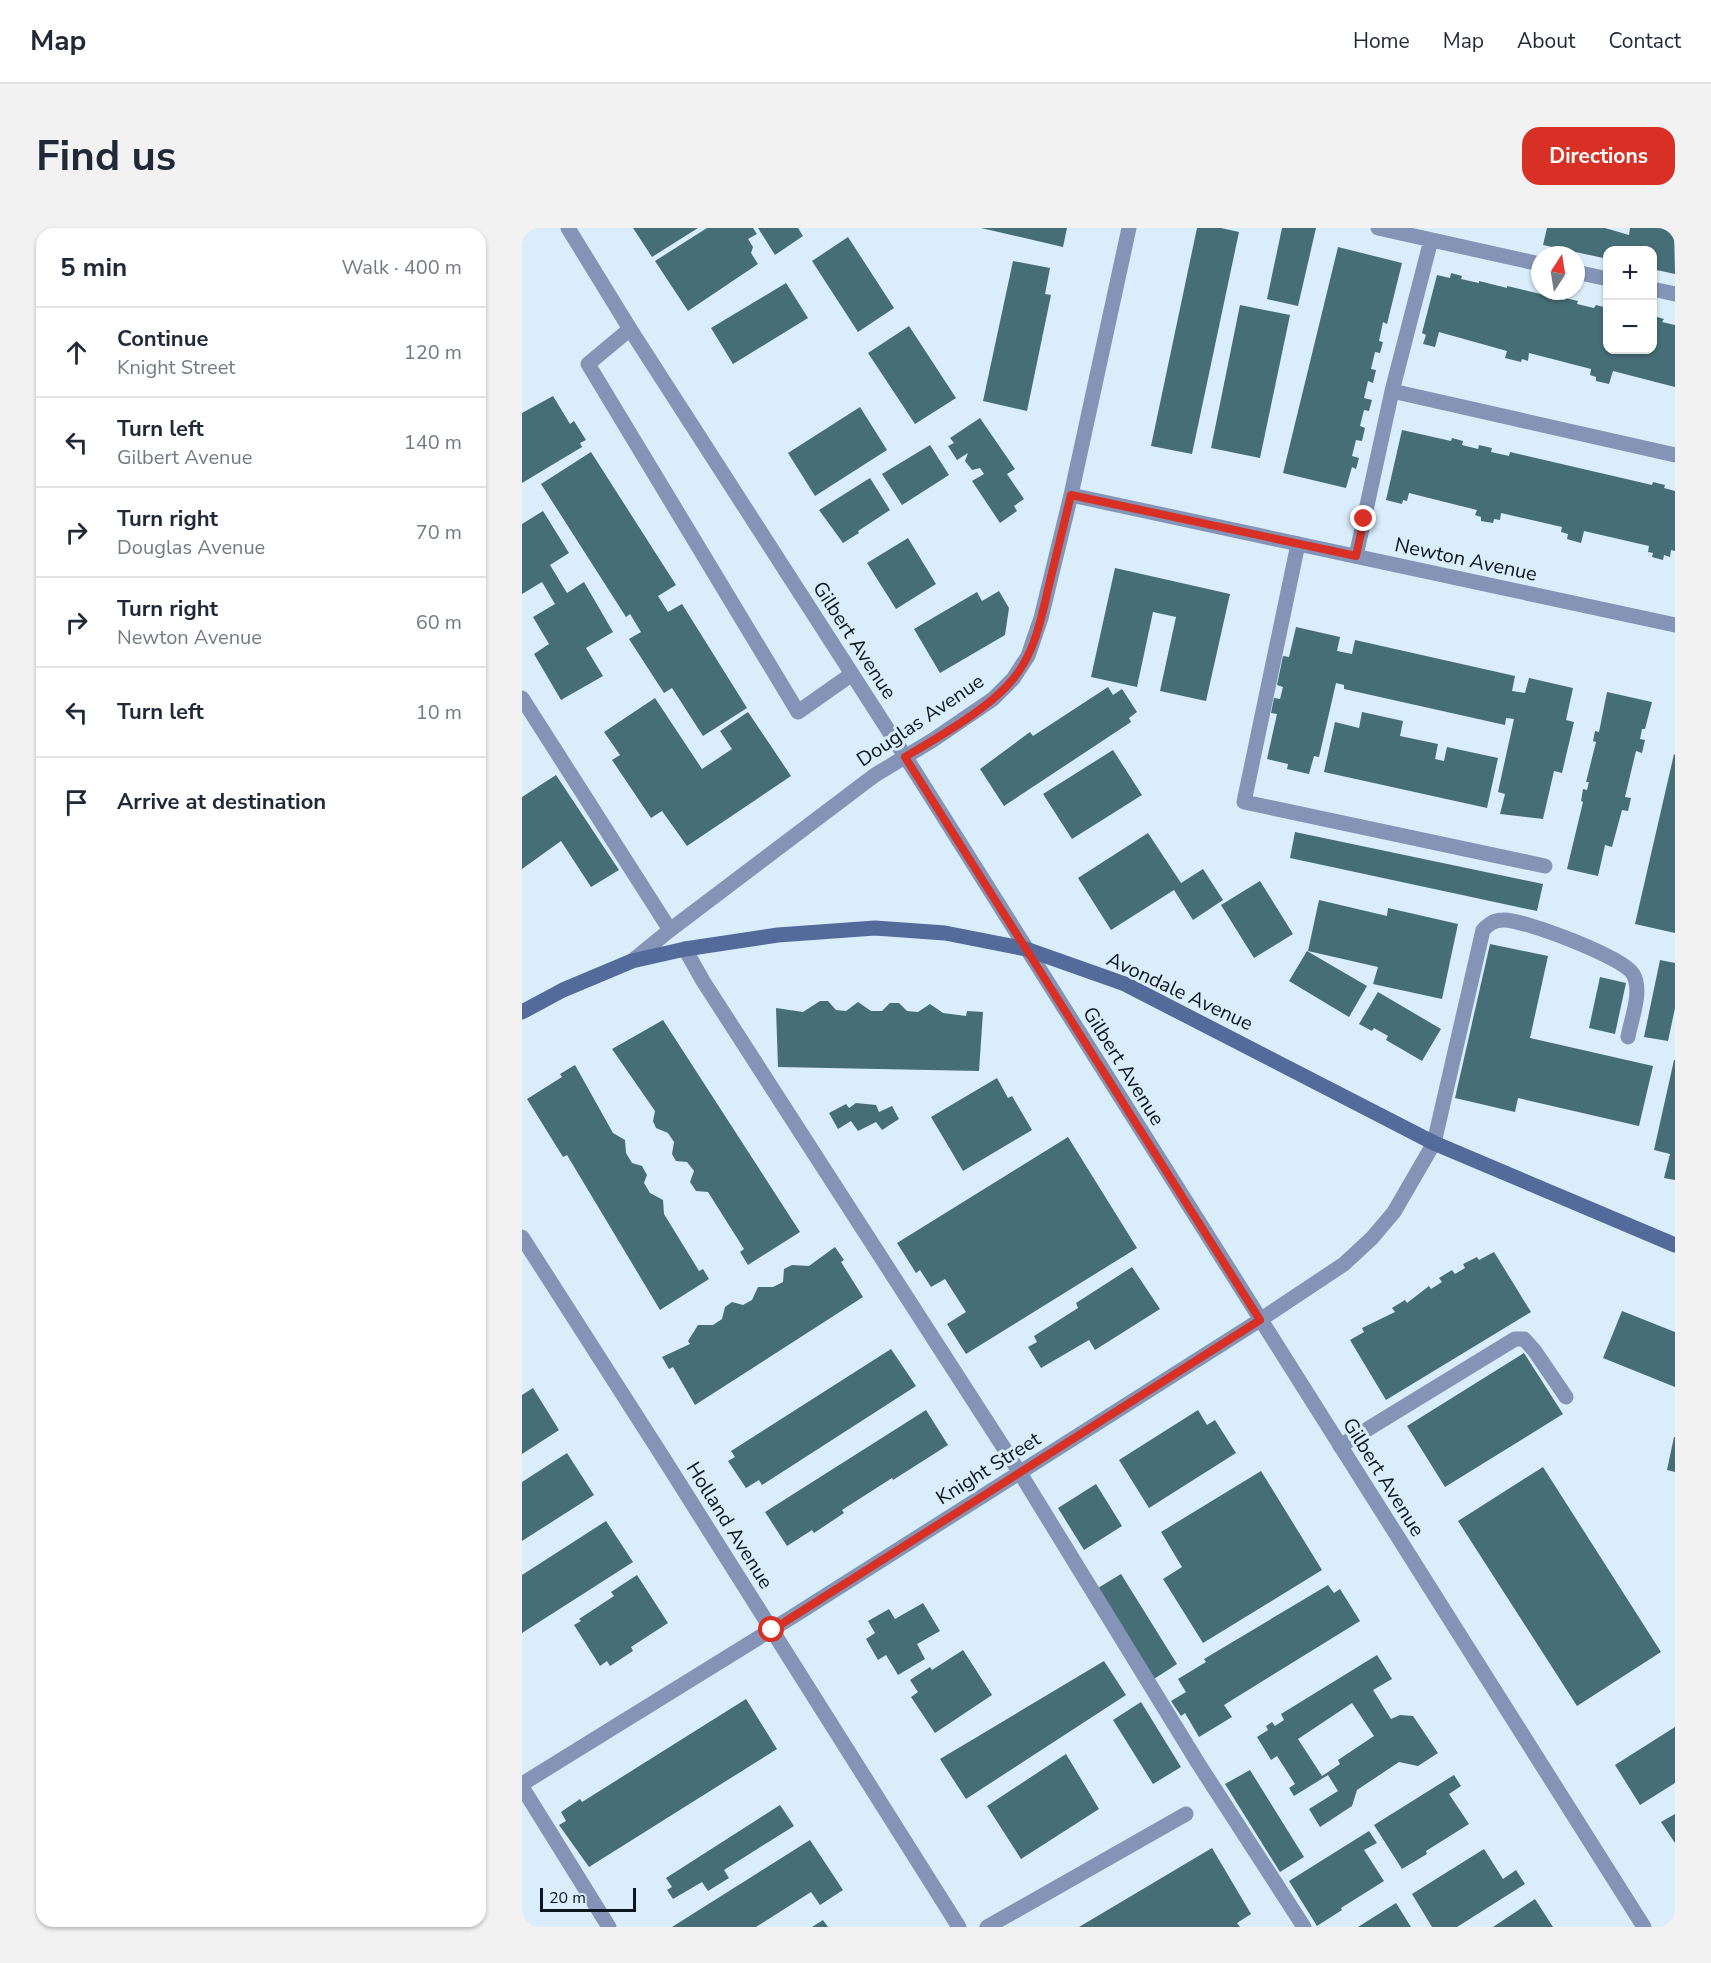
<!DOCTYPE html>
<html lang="en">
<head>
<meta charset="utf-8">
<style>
	:root { --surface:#fff; --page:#f2f2f3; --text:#1f2937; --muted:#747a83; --line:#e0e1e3; --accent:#d93025 }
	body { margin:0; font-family:"Nunito Sans",sans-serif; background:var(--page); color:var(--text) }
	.controls { position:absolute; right:18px; top:18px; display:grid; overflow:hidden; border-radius:12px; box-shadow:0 2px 4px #0004 }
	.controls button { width:54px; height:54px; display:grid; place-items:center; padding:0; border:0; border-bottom:2px solid var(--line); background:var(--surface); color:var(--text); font:30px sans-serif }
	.compass { position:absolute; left:1009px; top:18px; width:54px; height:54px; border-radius:50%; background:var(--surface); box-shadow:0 2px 4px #0004; rotate:12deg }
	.scale { position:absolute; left:18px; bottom:15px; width:96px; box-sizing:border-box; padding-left:6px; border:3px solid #0b171e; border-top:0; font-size:16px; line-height:21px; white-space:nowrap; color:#0b171e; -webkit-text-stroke:4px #d9edfb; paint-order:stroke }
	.stop { position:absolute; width:18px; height:18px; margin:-14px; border:4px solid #d93025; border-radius:50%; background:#fff }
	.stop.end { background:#d93025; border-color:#fff; box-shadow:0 2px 6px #0008 }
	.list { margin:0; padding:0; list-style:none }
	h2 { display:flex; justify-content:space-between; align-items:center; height:78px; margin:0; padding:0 24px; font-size:26px }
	h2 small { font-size:20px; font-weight:400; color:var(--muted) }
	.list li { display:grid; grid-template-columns:39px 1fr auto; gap:18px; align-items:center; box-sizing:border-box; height:90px; padding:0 24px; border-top:2px solid var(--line) }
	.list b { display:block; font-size:22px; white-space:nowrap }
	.list p { margin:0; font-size:20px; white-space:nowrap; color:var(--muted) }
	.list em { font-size:20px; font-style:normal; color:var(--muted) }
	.icon { flex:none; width:33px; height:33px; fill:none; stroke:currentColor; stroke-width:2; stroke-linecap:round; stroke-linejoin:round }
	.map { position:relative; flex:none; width:1153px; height:1699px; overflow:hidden; border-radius:18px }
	header { display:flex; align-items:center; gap:36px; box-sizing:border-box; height:84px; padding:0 30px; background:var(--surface); border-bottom:2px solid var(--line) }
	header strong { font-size:28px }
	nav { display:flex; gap:33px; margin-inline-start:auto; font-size:21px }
	.intro { display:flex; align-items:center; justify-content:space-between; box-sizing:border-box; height:144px; padding:0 36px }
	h1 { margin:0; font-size:42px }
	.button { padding:15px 27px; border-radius:18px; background:var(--accent); color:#fff; font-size:21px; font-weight:700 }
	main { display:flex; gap:36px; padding:0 36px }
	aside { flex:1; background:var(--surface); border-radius:18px; box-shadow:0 2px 4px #0004 }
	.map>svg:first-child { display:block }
	.building { fill:#466e77; fill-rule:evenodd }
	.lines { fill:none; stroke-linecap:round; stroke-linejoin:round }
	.lane { stroke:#8394b6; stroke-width:15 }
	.street { stroke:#8394b6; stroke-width:15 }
	.secondary { stroke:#536a9a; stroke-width:15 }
	.route { stroke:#d93025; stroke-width:8 }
	.labels { text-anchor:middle; stroke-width:6; stroke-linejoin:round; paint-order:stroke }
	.street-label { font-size:20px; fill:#0b171e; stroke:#d9edfb }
</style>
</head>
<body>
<header>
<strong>Map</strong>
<nav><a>Home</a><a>Map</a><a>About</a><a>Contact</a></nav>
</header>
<div class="intro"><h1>Find us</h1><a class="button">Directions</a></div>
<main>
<aside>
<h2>5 min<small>Walk · 400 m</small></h2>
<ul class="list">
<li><svg class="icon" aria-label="ahead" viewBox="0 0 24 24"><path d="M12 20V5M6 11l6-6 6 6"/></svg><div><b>Continue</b><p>Knight Street</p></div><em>120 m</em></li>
<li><svg class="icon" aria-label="left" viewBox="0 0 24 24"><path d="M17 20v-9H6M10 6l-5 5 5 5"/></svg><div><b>Turn left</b><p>Gilbert Avenue</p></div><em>140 m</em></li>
<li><svg class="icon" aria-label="right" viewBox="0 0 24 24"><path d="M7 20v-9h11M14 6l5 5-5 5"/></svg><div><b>Turn right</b><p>Douglas Avenue</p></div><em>70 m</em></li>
<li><svg class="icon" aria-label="right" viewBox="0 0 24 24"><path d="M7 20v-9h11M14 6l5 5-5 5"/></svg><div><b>Turn right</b><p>Newton Avenue</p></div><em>60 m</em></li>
<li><svg class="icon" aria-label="left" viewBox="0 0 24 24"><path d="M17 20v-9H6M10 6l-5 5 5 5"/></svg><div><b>Turn left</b></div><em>10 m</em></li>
<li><svg class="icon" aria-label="arrive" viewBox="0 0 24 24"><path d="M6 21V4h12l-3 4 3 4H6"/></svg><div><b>Arrive at destination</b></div></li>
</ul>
</aside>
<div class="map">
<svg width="1153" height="1699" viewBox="0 0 1153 1699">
	<rect width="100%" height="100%" fill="#d9edfb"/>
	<!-- building -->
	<path class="building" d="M 111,0 L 176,0 L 130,29 Z
		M 185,0 L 231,0 L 235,6 L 226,11 L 231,19 L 229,25 L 236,36 L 166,83 L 133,33 Z
		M 236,0 L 276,0 L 281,8 L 253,27 Z
		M 459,0 L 545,0 L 541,19 Z
		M 675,0 L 699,0 L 717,4 L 670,226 L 629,218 Z
		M 760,0 L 794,0 L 776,78 L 745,71 Z
		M 1025,0 L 1083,0 L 1107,7 L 1108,0 L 1152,0 L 1153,46 L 1130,41 L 1130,22 L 1086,22 L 1086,31 L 1021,17 Z
		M 326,9 L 372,80 L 336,104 L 290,33 Z
		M 816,19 L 880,35 L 865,96 L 861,94 L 857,113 L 861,114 L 858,125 L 853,124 L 849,141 L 854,142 L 851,155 L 846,153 L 842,170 L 850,172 L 847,183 L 842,182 L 838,198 L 843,200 L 840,213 L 834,212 L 830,228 L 837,230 L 834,241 L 830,239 L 824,260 L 761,245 Z
		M 491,33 L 528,40 L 523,66 L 529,67 L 505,183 L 461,173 Z
		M 929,45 L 940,48 L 939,51 L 957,55 L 957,53 L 985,60 L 985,58 L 1043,72 L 1043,70 L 1056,73 L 1055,76 L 1072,80 L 1074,77 L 1086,80 L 1086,122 L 1130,122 L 1132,88 L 1142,91 L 1140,94 L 1153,97 L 1153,159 L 1091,143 L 1087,156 L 1074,153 L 1074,149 L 1068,147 L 1069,141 L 1007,125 L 1006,133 L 1000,131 L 999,134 L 983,130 L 985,123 L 917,104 L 913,119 L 901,116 L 904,107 L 900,105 L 915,47 L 928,50 Z
		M 264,55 L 286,90 L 211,136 L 189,100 Z
		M 718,77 L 768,87 L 738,230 L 689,220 Z
		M 387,98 L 434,170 L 393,196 L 346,125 Z
		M 31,168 L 48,196 L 52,193 L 64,212 L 58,215 L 60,219 L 0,255 L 0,185 Z
		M 338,179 L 365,222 L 293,268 L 266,225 Z
		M 458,190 L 493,241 L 485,246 L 502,271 L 492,278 L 495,283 L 478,295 L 450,253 L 462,246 L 458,240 L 450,242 L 443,233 L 446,225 L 435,232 L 426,218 L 432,215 L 428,210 Z
		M 880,202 L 929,213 L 930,210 L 941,213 L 940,217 L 956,221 L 957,217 L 970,220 L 969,224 L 987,228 L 988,224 L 1130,257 L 1131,254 L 1143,257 L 1142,260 L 1153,263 L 1153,323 L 1149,322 L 1148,329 L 1142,327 L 1141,332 L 1130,329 L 1131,325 L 1126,324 L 1127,318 L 1062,303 L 1059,315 L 1045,311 L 1046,306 L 1039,304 L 1040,299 L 979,285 L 978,292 L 972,291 L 971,295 L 959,293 L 959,289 L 953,287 L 955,282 L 887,265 L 885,273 L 881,272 L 880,276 L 864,272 Z
		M 408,217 L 427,247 L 380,277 L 360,246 Z
		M 69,224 L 154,357 L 136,368 L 146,384 L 160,376 L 225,480 L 181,508 L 150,460 L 142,465 L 107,411 L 119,404 L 108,386 L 104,389 L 19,256 Z
		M 348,250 L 368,282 L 336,303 L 337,305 L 321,315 L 297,282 Z
		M 21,283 L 47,325 L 28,337 L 45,365 L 62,354 L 91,404 L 64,420 L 81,448 L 39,472 L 12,426 L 27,416 L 11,389 L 33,376 L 20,354 L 0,366 L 0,296 Z
		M 386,310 L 414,356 L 374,381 L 345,335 Z
		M 593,340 L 708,366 L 684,473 L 638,463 L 654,389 L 631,384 L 615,459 L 569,449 Z
		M 477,363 L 487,380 L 483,407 L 418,445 L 392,401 L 455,364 L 460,373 Z
		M 774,399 L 818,409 L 815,423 L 830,426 L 833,412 L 993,448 L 990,463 L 1003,465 L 1007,450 L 1051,460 L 1044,492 L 1052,494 L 1040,545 L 1032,543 L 1021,591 L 978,586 L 983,566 L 976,564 L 992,491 L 984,490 L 983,497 L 822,461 L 822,457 L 814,455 L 797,529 L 792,528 L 787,546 L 765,541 L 766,536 L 745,531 L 755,486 L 749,485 L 752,470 L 758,471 L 761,459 L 755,457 L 761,428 L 767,429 Z
		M 586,459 L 591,467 L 600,461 L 615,484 L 607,490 L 609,494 L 482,578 L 458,541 L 508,504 L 511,508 Z
		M 1085,464 L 1130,474 L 1123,501 L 1120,501 L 1118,511 L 1123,512 L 1120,525 L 1114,523 L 1103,569 L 1109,570 L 1106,583 L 1100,582 L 1090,619 L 1083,617 L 1076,648 L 1045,641 L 1061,574 L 1059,573 L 1061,561 L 1065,562 L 1067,554 L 1064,554 L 1074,514 L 1071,513 L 1073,503 L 1077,504 Z
		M 133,470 L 180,541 L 210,521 L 198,503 L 226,484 L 269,548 L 165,618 L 140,583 L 129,590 L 90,532 L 98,527 L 82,504 Z
		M 840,484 L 881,493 L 878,508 L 916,516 L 913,531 L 922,533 L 925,519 L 976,530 L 965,580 L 802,544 L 813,494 L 837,500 Z
		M 591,522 L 620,567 L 550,611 L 521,566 Z
		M 1152,526 L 1153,527 L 1153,705 L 1113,696 Z
		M 34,547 L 97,642 L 69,659 L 39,613 L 0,641 L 0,569 Z
		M 773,604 L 1021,656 L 1015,683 L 768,630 Z
		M 626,605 L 659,655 L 681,641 L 701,672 L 671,692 L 652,662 L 589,702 L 556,650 Z
		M 738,653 L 771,706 L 732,730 L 699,677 Z
		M 797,672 L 865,688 L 866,680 L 936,696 L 920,771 L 851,756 L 856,739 L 786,723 Z
		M 968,716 L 1026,728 L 1008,810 L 1131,838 L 1117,898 L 996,870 L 993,884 L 933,870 Z
		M 785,723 L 845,758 L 827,789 L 767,753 Z
		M 1138,732 L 1153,735 L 1153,780 L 1146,813 L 1122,809 Z
		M 1078,749 L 1104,755 L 1093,806 L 1067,800 Z
		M 856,764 L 919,801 L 900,833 L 864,812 L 866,808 L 852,800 L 850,803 L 837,796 Z
		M 298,773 L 306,773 L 314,782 L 324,783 L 336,774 L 349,783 L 360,783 L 368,775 L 377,775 L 385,783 L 396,784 L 408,776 L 421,785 L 444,788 L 445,783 L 461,784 L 457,843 L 256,839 L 254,780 L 281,784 Z
		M 141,792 L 278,1004 L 226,1037 L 218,1024 L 222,1021 L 186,964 L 174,963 L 168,954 L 172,943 L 165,934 L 154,933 L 150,926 L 152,914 L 146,905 L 134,900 L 131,893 L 133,883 L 90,821 Z
		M 1152,832 L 1153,832 L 1153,952 L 1142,950 L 1148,926 L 1132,922 Z
		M 53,837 L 91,905 L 103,912 L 104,925 L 110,935 L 120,938 L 125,947 L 122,955 L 128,965 L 141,972 L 142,986 L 177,1043 L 181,1041 L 187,1051 L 138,1082 L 45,927 L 41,929 L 5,871 L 40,849 L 38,846 Z
		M 475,850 L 486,870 L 490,868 L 510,902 L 441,943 L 409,889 Z
		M 334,875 L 354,877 L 357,884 L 370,878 L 377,891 L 360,902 L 354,894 L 336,903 L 329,893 L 316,901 L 307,885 L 324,876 L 327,880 Z
		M 546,909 L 615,1020 L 444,1126 L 425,1096 L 444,1084 L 423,1051 L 409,1059 L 398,1042 L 394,1045 L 375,1015 Z
		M 313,1019 L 322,1032 L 319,1034 L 341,1069 L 173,1177 L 151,1139 L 147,1141 L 140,1129 L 168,1116 L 166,1113 L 176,1097 L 191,1097 L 200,1091 L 203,1079 L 210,1074 L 221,1077 L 230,1072 L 236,1059 L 251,1059 L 261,1054 L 262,1041 L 270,1037 L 287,1038 Z
		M 972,1024 L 1009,1084 L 864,1172 L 828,1112 L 842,1104 L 840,1100 L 873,1084 L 870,1080 L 883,1072 L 885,1075 L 907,1058 L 909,1061 L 920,1054 L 917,1050 L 930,1042 L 933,1046 L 943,1040 L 941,1036 L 955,1029 L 957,1032 Z
		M 610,1039 L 638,1081 L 573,1122 L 567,1112 L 519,1140 L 506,1119 L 515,1114 L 512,1108 L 556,1080 L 554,1075 Z
		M 1100,1083 L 1153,1104 L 1153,1159 L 1081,1130 Z
		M 369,1121 L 394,1158 L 240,1257 L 237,1252 L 224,1260 L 206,1233 L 213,1229 L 209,1223 Z
		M 1002,1125 L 1041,1186 L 923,1259 L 885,1198 Z
		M 11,1160 L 37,1202 L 0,1226 L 0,1167 Z
		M 404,1182 L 426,1217 L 371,1252 L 370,1250 L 320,1282 L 322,1285 L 292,1305 L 290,1302 L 265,1318 L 243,1284 Z
		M 676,1182 L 685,1197 L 693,1192 L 714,1225 L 627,1280 L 597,1232 Z
		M 1152,1209 L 1153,1209 L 1153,1244 L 1145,1242 Z
		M 45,1225 L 72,1267 L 0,1313 L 0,1254 Z
		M 1021,1239 L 1139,1424 L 1055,1478 L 936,1293 Z
		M 739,1243 L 800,1342 L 681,1415 L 641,1351 L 660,1339 L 639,1304 Z
		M 574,1256 L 600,1298 L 562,1322 L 536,1280 Z
		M 84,1293 L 111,1334 L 0,1405 L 0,1347 Z
		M 599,1346 L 655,1436 L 632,1451 L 576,1360 Z
		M 115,1347 L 146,1395 L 109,1419 L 111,1423 L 88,1438 L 85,1433 L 78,1438 L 52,1397 L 59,1393 L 57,1391 L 92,1368 L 89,1364 Z
		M 806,1357 L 812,1365 L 818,1361 L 838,1393 L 702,1477 L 710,1489 L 677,1509 L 663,1485 L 659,1488 L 649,1473 L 664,1464 L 656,1451 L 684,1434 L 682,1431 Z
		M 401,1375 L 418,1403 L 395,1416 L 403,1431 L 376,1447 L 364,1427 L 356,1432 L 344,1411 L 353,1405 L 346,1393 L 367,1381 L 373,1391 Z
		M 441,1422 L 470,1467 L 413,1505 L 389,1469 L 396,1464 L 388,1452 L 408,1439 L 410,1442 Z
		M 855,1427 L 870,1451 L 851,1462 L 869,1491 L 878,1487 L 891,1488 L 916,1525 L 896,1538 L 877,1534 L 835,1562 L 830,1578 L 798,1599 L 787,1581 L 816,1563 L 806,1547 L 772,1568 L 767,1560 L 773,1556 L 755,1528 L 749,1532 L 735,1509 L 746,1502 L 744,1498 L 750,1494 L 753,1498 L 762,1492 L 759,1486 ZM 830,1475 L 852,1508 L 816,1532 L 818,1536 L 800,1548 L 776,1511 Z
		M 582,1433 L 604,1467 L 444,1571 L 418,1531 Z
		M 224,1471 L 255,1521 L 67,1639 L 37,1597 L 44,1593 L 39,1584 L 58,1571 L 60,1574 Z
		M 619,1474 L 659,1539 L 631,1556 L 591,1492 Z
		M 1153,1499 L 1153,1555 L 1118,1577 L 1093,1537 Z
		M 544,1526 L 577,1581 L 499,1631 L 465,1578 Z
		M 728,1542 L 782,1629 L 758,1644 L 703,1556 Z
		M 932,1547 L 939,1558 L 927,1566 L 947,1596 L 904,1623 L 905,1626 L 880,1641 L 852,1597 Z
		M 258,1577 L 272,1598 L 202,1642 L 207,1650 L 186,1663 L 180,1654 L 151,1671 L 145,1662 L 150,1659 L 144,1650 Z
		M 1153,1586 L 1153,1615 L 1139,1594 Z
		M 847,1603 L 855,1615 L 842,1622 L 862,1653 L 819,1680 L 820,1682 L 795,1698 L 767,1653 Z
		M 288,1612 L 321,1662 L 298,1677 L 289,1664 L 234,1699 L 150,1699 Z
		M 690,1620 L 729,1686 L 715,1695 L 718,1699 L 557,1699 Z
		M 962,1621 L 981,1651 L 994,1642 L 1003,1656 L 935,1699 L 910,1699 L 890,1666 Z
		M 1013,1671 L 1031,1699 L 971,1699 Z
		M 874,1675 L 889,1699 L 836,1699 Z
		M 301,1692 L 306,1699 L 290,1699 Z"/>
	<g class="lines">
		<!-- lane -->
		<path class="lane" d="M 856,0 L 1018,36
			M 1054,44 L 1086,51
			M 1130,61 L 1153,66
			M 108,101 L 66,136 L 276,484 L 330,446
			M 870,163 L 909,12
			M 776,316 L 722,574 L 1023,638
			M 834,328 L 870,163 L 1153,227
			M 0,470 L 148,702
			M 163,721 L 181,753 L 498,1245 L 676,1535 L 782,1699
			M 912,915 L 961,702 C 967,696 972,692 981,692 C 1001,691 1101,729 1111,746 C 1121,763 1109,791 1106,809
			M 818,1218 L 993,1111 L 1002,1111 L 1012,1122 L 1044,1169
			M 0,1559 L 87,1699
			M 465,1699 L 664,1586"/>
		<!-- street -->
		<path class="street" d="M 46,0 L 108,101 L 397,550 L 1122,1699
			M 549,267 L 1153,397
			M 110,733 L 148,702 L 353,547 L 411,512 L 471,471 L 491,451 L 506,428 L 519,390 L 549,267 L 607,0
			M 0,1009 L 144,1234 L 437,1699
			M 0,1556 L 270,1389 L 738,1092 L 822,1036 L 850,1010 L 872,984 L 912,915"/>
		<!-- secondary -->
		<path class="secondary" d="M 0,784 L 41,762 L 110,733 L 163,721 L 256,707 L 353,700 L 423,705 L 504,721 L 603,756 L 912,915 L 1153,1017"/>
	</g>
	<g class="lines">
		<!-- route -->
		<path class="route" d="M 250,1402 L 738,1092 L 383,529 C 415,510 468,480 491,451 C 514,424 520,386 528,353 C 535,324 542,296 549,267 L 834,328 L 842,291"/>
	</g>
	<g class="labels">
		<!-- street labels -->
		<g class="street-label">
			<text transform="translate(944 331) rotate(12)" y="7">Newton Avenue</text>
			<text transform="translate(333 412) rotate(57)" y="7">Gilbert Avenue</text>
			<text transform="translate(398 492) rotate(-34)" y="7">Douglas Avenue</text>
			<text transform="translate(658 763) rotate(25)" y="7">Avondale Avenue</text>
			<text transform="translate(602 838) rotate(58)" y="7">Gilbert Avenue</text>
			<text transform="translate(466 1240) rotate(-32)" y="7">Knight Street</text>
			<text transform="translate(862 1249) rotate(58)" y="7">Gilbert Avenue</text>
			<text transform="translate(208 1297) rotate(58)" y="7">Holland Avenue</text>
		</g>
	</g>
</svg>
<div class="controls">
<button>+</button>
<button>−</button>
</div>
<svg class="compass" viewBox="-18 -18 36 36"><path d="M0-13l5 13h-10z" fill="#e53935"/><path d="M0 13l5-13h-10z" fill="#747a83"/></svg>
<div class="scale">20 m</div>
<div class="stop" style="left:250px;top:1402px"></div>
<div class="stop end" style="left:842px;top:291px"></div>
</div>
</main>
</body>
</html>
